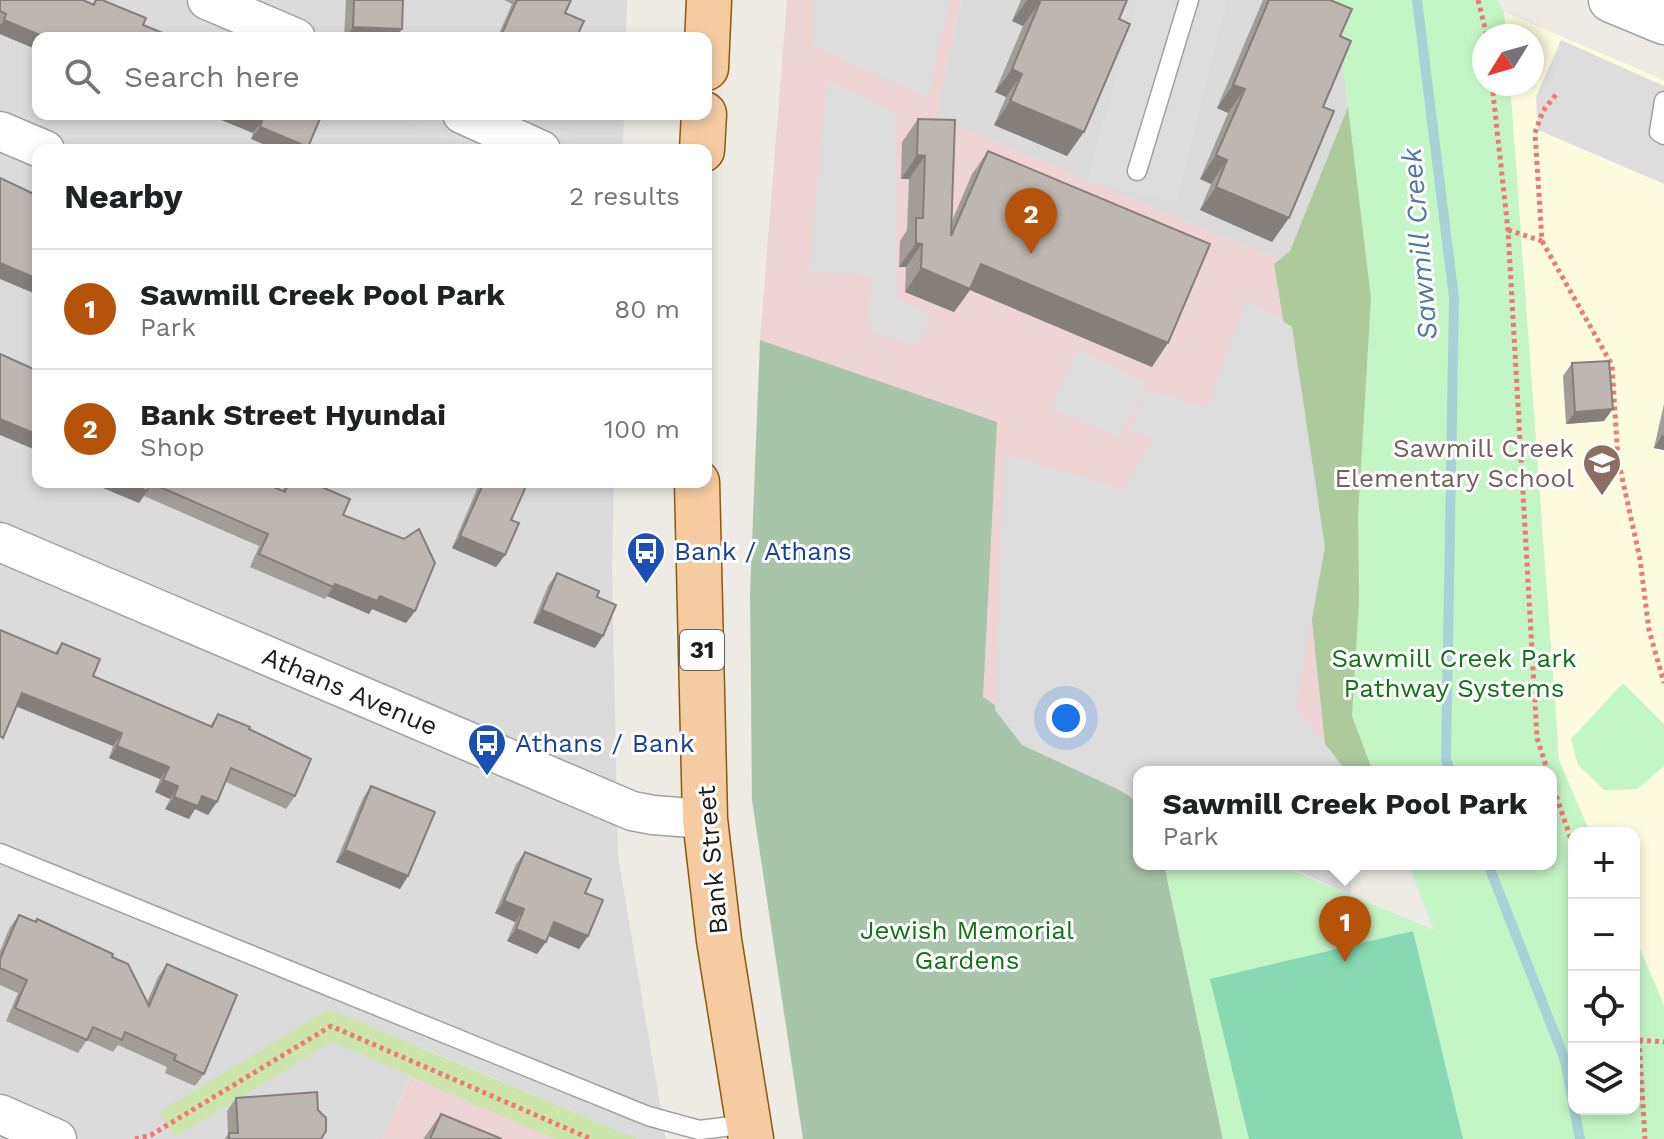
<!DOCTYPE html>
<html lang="en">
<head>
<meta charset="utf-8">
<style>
	:root { --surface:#fff; --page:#f2f2f2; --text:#202124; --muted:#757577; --line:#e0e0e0; --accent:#b45309 }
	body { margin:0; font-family:"Work Sans",sans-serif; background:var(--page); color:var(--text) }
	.controls { position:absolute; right:24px; bottom:24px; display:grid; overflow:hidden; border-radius:16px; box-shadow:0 4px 12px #0003 }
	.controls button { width:72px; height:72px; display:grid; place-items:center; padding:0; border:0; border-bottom:2px solid var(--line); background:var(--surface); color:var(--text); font:40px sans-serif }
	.compass { position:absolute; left:1472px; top:24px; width:72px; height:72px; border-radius:50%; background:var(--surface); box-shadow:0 4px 12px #0003; rotate:233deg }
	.you { position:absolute; left:1066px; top:718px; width:28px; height:28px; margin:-20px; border:6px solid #fff; border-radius:50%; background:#1a73e8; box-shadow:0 0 0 12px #1a73e833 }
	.badge { display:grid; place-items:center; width:52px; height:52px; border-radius:50%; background:var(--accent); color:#fff; font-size:26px; font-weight:700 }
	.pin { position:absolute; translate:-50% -66px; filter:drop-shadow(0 2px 4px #0008) }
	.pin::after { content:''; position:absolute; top:42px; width:28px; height:24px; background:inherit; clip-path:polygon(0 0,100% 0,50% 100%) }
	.popup { position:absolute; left:1133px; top:766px; width:424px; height:104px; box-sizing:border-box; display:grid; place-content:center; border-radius:16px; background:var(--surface); filter:drop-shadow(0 2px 6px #0005); font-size:26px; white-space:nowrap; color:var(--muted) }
	.popup b { font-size:30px; color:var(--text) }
	.popup::after { content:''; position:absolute; left:50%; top:100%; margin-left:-16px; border:16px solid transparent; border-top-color:var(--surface) }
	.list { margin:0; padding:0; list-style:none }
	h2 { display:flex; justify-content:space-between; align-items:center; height:104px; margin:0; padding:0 32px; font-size:34px }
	h2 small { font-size:26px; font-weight:400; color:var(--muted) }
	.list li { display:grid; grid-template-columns:52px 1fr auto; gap:24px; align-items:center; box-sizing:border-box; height:120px; padding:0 32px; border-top:2px solid var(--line) }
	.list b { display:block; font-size:30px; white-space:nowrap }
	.list p { margin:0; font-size:26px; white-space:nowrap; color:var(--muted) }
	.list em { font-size:26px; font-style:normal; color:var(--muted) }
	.icon { flex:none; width:44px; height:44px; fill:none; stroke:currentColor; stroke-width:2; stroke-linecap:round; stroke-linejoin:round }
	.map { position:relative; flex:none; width:1664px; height:1139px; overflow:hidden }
	.search { position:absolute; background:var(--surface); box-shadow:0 4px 12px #0003; left:32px; top:32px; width:680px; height:88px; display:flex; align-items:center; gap:20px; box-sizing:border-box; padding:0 28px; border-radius:16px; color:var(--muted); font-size:30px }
	.panel { position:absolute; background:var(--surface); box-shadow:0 4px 12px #0003; left:32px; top:144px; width:680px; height:344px; border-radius:16px }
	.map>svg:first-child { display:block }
	.residential { fill:#dbdbdb }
	.commercial { fill:#eed4d5 }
	.education { fill:#fdfbde }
	.grass { fill:#cce5ad }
	.forest { fill:#acca9c }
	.cemetery { fill:#a7c5a9 }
	.park { fill:#c4f5c5 }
	.pitch { fill:#87d8b3 }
	.parking { fill:#ddd }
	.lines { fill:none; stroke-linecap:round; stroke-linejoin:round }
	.stream { stroke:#a8d1d8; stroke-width:10 }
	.service-casing { stroke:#a1a1a1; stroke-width:21 }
	.minor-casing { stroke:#a1a1a1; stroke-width:41 }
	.tertiary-casing { stroke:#a1a1a1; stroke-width:47 }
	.primary-casing { stroke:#8c590b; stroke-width:47 }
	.path { stroke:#ef7874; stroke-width:5; stroke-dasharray:4 4; stroke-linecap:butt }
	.service { stroke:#fff; stroke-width:18 }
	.minor { stroke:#fff; stroke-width:38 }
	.tertiary { stroke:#fff; stroke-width:44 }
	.primary { stroke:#f5cca2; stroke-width:44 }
	.wall { fill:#a39d98 }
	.shaded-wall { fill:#857f7c }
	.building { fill:#beb6b1; stroke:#857f7c; stroke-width:2 }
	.labels { text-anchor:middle; stroke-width:6; stroke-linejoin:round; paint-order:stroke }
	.shield { fill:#fff; stroke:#616161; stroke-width:2 }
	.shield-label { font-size:24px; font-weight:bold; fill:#1d1d1d }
	.education-label { font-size:26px; fill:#785e54; stroke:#fff; text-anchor:end }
	.transit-label { font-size:26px; fill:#164399; stroke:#fff; text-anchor:start }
	.park-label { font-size:26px; fill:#137415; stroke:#fff }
	.street-label { font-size:26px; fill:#1d1d1d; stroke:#fff }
	.water-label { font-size:28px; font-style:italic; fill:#4e7b9f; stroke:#fff }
</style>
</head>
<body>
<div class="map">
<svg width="1664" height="1139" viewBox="0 0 1664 1139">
	<rect width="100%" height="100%" fill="#eeeae4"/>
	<!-- residential -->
	<path class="residential" d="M 0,0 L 627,0 L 626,38 L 38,38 L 38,114 L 624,114 L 623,150 L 38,150 L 38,482 L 614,482 L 612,567 L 618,857 L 666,1139 L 638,1139 L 423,1048 L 382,1139 L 0,1139 Z
		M 961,0 L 1335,0 L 1371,298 L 936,117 Z"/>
	<!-- commercial -->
	<path class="commercial" d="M 787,0 L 961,0 L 937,117 L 1371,298 L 1374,772 L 1139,772 L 1139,803 L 983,698 L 760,340 Z
		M 411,1076 L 554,1139 L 382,1139 Z"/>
	<!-- education -->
	<path class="education" d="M 1504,12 L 1664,80 L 1664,1005 L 1634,935 L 1634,833 L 1590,833 L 1559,760 L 1510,84 L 1532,84 L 1532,36 L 1506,36 Z"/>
	<!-- grass -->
	<path class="grass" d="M 329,1009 L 638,1139 L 554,1139 L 332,1042 L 175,1137 L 159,1112 Z"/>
	<!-- forest -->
	<path class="forest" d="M 1484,84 L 1536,772 L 1328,772 L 1312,621 L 1317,527 L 1274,264 L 1290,251 L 1354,92 Z"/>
	<!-- cemetery -->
	<path class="cemetery" d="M 760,340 L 997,422 L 983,697 L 1139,803 L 1139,864 L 1164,864 L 1223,1139 L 803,1139 L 752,800 L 750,593 Z"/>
	<!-- park -->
	<path class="park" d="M 1335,0 L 1497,0 L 1504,12 L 1506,36 L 1484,36 L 1484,84 L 1510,84 L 1559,760 L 1590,833 L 1574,833 L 1574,1109 L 1634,1109 L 1634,935 L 1664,1005 L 1664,1139 L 1223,1139 L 1164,864 L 1276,864 L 1434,930 L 1408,864 L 1551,864 L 1551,772 L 1373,772 L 1352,716 L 1359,600 L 1358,516 L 1371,298 Z
		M 1623,683 L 1664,724 L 1664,766 L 1637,789 L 1604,790 L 1578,765 L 1571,739 Z"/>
	<!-- pitch -->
	<path class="pitch" d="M 1413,931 L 1463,1139 L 1249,1139 L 1210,979 Z"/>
	<!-- parking -->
	<path class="parking" d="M 813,0 L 949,0 L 928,97 L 813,46 Z
		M 1137,0 L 1228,0 L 1176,201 L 1087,182 Z
		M 1561,40 L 1664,86 L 1664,184 L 1538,130 L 1536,97 Z
		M 827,81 L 895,112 L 897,297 L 930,315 L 918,346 L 869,330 L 871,275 L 809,271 Z
		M 396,114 L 525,114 L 577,137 L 571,150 L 468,150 L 395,117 Z
		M 1246,299 L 1292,327 L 1325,547 L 1296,707 L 1347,772 L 1139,772 L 1139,799 L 1022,745 L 995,710 L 1004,454 L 1123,489 L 1152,439 L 1129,428 L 1146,389 L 1207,408 Z
		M 1077,349 L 1145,383 L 1119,438 L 1051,407 Z
		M 1283,864 L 1351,864 L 1351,895 Z"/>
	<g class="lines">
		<!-- stream -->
		<path class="stream" d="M 1417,0 L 1454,298 L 1446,760 L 1451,772
			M 1488,864 L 1565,1060 L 1574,1108
			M 1574,1109 L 1580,1139"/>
		<!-- service casing -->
		<g class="service-casing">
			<path id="service" d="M 1664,101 L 1659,132 L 1664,135
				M 1137,171 L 1189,0
				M 0,853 L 648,1116 L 699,1130 L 749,1124"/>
		</g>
		<!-- minor casing -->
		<g class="minor-casing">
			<path id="minor" d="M 207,0 L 296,38
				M 462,114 L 541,150
				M 0,131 L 45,150
				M 0,542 L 632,811 L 653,815 L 705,819
				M 0,1114 L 57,1139"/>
		</g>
		<!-- tertiary casing -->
		<g class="tertiary-casing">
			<path id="tertiary" d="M 1611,0 L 1664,22"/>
		</g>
		<!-- primary casing -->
		<g class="primary-casing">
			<path id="primary" d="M 706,68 L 709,0
				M 702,150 L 704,114
				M 697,482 L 705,819 L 719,940 L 751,1139"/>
		</g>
		<!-- path -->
		<path class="path" d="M 1478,0 L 1487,36
			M 1492,84 L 1508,230 L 1537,738 L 1548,772
			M 1508,230 L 1542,241 L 1535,133 L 1543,111 L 1558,92
			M 1542,241 L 1612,365 L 1618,459 L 1640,559 L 1649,630 L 1664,683
			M 1551,781 L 1574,848
			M 1634,1025 L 1639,1040 L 1645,1139
			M 1639,1040 L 1664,1042
			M 135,1139 L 151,1135 L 331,1026 L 591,1139"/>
		<!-- service -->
		<use href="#service" class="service"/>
		<!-- minor -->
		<use href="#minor" class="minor"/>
		<!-- tertiary -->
		<use href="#tertiary" class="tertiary"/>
		<!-- primary -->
		<use href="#primary" class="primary"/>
	</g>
	<!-- wall -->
	<path class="wall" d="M 0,0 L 92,4 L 95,0 L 102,0 L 38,50 L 0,34 Z
		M 346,0 L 403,0 L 396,38 L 344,38 Z
		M 504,0 L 571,0 L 565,13 L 576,38 L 497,38 L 512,4 Z
		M 1021,0 L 1127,0 L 1067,156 L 994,125 L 1006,97 L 995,92 L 1023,26 L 1012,21 Z
		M 1263,0 L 1330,0 L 1340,36 L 1323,107 L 1272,242 L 1200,210 L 1211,184 L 1200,179 L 1228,113 L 1217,108 Z
		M 207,114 L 322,114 L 251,139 L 253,133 Z
		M 918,119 L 952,221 L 972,174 L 988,151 L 1152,367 L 970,290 L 954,312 L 905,292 L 906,267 L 899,267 L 900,241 L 907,230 L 909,179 L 901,179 L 902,142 Z
		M 1572,363 L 1604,421 L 1566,424 L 1563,376 Z
		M 1664,404 L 1664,450 L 1654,448 Z
		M 89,482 L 262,482 L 282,491 L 287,482 L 310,482 L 343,515 L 415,611 L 406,623 L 372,609 L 369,614 L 327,596 L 325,599 L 250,567 L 259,546 L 144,496 L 139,503 Z
		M 480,482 L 528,482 L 511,520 L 505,555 L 496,567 L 452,548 Z
		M 557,573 L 597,597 L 595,648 L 533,623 L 548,586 Z
		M 0,630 L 55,653 L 62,643 L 93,676 L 210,726 L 218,714 L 249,729 L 295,796 L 286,809 L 226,782 L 208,815 L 195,809 L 189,819 L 165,809 L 170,799 L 155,792 L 160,779 L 109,758 L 113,746 L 16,706 Z
		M 371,786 L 408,876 L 400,889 L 336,862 L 363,798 Z
		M 525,852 L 585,893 L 588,936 L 579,949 L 549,936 L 537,954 L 507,941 L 515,922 L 495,913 L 516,864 Z
		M 19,915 L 35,922 L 37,919 L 112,957 L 147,1002 L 158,977 L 167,964 L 204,1074 L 195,1086 L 165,1073 L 167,1067 L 118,1045 L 113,1052 L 87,1040 L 78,1053 L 6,1021 L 18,993 L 0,985 L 0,951 L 10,927 Z
		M 236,1098 L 318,1110 L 321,1139 L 225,1139 L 228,1134 L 227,1111 Z
		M 441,1114 L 502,1139 L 423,1139 Z"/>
	<!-- shaded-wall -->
	<path class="shaded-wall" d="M 1027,0 L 1034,0 L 1040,2 L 1023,26 L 1012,21 Z
		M 4,20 L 47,38 L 38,38 L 38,50 L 0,34 L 0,25 Z
		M 353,27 L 402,29 L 396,38 L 346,38 Z
		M 1012,69 L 1022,74 L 1006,97 L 995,92 Z
		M 1233,85 L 1245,89 L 1228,113 L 1217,108 Z
		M 1010,101 L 1084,132 L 1067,156 L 994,125 Z
		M 207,114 L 246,114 L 262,121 L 253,133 Z
		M 260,127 L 308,147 L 306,150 L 277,150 L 251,139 Z
		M 917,155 L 925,156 L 909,179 L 901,179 Z
		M 1216,155 L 1227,160 L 1211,184 L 1200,179 Z
		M 1216,187 L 1289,218 L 1272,242 L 1200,210 Z
		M 916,243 L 922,244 L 906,267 L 899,267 Z
		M 0,263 L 38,279 L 38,295 L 0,279 Z
		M 981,264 L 1168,343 L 1152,367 L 970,290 L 954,312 L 905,292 L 921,268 Z
		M 1613,409 L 1604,421 L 1566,424 L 1575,412 Z
		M 0,419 L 38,435 L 38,451 L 0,435 Z
		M 1662,435 L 1664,436 L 1664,450 L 1654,448 Z
		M 89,482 L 127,482 L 147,491 L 139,503 Z
		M 460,536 L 505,555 L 496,567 L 452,548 Z
		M 335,584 L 380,596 L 415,611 L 406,623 L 372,609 L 369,614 L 327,596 Z
		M 542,610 L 603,636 L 595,648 L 533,623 Z
		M 22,693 L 122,733 L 113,746 L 13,705 Z
		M 117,746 L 169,767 L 160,779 L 109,758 Z
		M 163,780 L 178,786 L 170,799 L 155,792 Z
		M 202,796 L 217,802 L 208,815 L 195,809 L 189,819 L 165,809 L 174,797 Z
		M 345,850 L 408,876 L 400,889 L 336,862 Z
		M 504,901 L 524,909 L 515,922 L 495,913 Z
		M 554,922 L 588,936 L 579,949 L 546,935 Z
		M 516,929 L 546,942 L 537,954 L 507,941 Z"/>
	<!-- building -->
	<path class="building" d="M 0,0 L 83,0 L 94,5 L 96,0 L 102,0 L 146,18 L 143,25 L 175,38 L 47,38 L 4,20 L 6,14 L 0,11 Z
		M 354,0 L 403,0 L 402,29 L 353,27 Z
		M 517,0 L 571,0 L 565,13 L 584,21 L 576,38 L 500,38 Z
		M 1034,0 L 1127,0 L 1119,19 L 1130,24 L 1084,132 L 1010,101 L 1022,74 L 1012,69 L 1040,2 Z
		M 1269,0 L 1330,0 L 1352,9 L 1340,36 L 1351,41 L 1323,107 L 1334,111 L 1289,218 L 1216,187 L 1227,160 L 1216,155 L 1245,89 L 1233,85 Z
		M 246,114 L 322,114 L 308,147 L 260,127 L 262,121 Z
		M 918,119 L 955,120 L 951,236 L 988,151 L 1210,244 L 1168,343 L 981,264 L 970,289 L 921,268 L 922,244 L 916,243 L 916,218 L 923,218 L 925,156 L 917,155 Z
		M 0,178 L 38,196 L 38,279 L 0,263 Z
		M 0,354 L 38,371 L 38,435 L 0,419 Z
		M 1609,361 L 1613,409 L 1575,412 L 1572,363 Z
		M 127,482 L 262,482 L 285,492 L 289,482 L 310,482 L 350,499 L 343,515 L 404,539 L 419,529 L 435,563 L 415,611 L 380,596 L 377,601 L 335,584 L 333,587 L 259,554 L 268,534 L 151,483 L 147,491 Z
		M 484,482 L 528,482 L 511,520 L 519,523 L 505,555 L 460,536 Z
		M 557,573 L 599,591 L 597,597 L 616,605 L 603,636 L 542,610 Z
		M 0,630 L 57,654 L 62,643 L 100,659 L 93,676 L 212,727 L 218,714 L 250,727 L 249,729 L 311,759 L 295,796 L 231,768 L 217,802 L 202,796 L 198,806 L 174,797 L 178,786 L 163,780 L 169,767 L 117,746 L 122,733 L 22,693 L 3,738 L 0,736 Z
		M 371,786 L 435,812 L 408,876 L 345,850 Z
		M 525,852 L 591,879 L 585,893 L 603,900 L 588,936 L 554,922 L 546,942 L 516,929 L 524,909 L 504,901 Z
		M 19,915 L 36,922 L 37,919 L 113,954 L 112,957 L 128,964 L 149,1006 L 167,964 L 237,995 L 204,1074 L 174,1060 L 176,1055 L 125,1032 L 122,1040 L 93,1027 L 87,1040 L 15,1008 L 27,980 L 0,968 L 0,959 Z
		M 317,1092 L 318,1110 L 326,1118 L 326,1131 L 321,1139 L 229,1139 L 229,1133 L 238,1133 L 236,1098 Z
		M 441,1114 L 502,1139 L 430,1139 Z"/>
	<!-- icons -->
	<defs>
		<g id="school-pin" transform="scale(2)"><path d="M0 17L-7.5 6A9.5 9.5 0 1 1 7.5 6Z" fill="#8d6e63" stroke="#fff"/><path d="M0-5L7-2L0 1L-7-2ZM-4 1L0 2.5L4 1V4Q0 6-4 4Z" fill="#fff"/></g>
		<g id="bus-pin" transform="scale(2)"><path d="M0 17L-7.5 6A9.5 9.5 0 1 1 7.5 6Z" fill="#1a4fb4" stroke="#fff"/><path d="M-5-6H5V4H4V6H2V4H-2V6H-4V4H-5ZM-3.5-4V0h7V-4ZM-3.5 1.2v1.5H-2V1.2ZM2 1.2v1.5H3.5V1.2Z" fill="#fff"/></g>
	</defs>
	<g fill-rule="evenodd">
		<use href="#school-pin" x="1602" y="463"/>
		<use href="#bus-pin" x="646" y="551"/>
		<use href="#bus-pin" x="487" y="743"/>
	</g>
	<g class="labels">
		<!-- shield labels -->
		<rect class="shield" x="680" y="630" width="44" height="40" rx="6"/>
		<g class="shield-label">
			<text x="702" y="658">31</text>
		</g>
		<!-- education labels -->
		<g class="education-label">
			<text x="1574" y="457">Sawmill Creek<tspan x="1574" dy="30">Elementary School</tspan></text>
		</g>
		<!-- transit labels -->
		<g class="transit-label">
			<text x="674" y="560">Bank / Athans</text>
			<text x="515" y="752">Athans / Bank</text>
		</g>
		<!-- park labels -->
		<g class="park-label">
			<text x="1454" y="667">Sawmill Creek Park<tspan x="1454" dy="30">Pathway Systems</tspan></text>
			<text x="967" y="939">Jewish Memorial<tspan x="967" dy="30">Gardens</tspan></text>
		</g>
		<!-- street labels -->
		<g class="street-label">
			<text transform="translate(350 691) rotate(23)" y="9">Athans Avenue</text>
			<text transform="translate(712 860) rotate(-95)" y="9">Bank Street</text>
		</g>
		<!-- water labels -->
		<g class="water-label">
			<text transform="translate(1419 244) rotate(-95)" y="10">Sawmill Creek</text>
		</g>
	</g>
</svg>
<div class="controls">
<button>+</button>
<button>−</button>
<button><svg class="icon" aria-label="locate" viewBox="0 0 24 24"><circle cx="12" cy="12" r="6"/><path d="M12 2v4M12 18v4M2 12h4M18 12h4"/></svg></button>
<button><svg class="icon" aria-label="layers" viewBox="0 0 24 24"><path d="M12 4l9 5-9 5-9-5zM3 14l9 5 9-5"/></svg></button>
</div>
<svg class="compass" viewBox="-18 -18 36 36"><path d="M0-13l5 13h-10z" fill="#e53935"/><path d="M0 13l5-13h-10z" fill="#757577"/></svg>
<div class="you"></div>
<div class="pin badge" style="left:1345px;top:962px">1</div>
<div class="popup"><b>Sawmill Creek Pool Park</b>Park</div>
<div class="pin badge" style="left:1031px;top:254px">2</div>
<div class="search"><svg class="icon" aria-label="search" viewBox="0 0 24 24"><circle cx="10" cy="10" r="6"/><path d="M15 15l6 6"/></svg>Search here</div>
<section class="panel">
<h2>Nearby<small>2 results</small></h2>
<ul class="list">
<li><span class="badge">1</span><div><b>Sawmill Creek Pool Park</b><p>Park</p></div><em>80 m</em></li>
<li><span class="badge">2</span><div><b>Bank Street Hyundai</b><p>Shop</p></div><em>100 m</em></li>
</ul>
</section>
</div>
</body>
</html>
